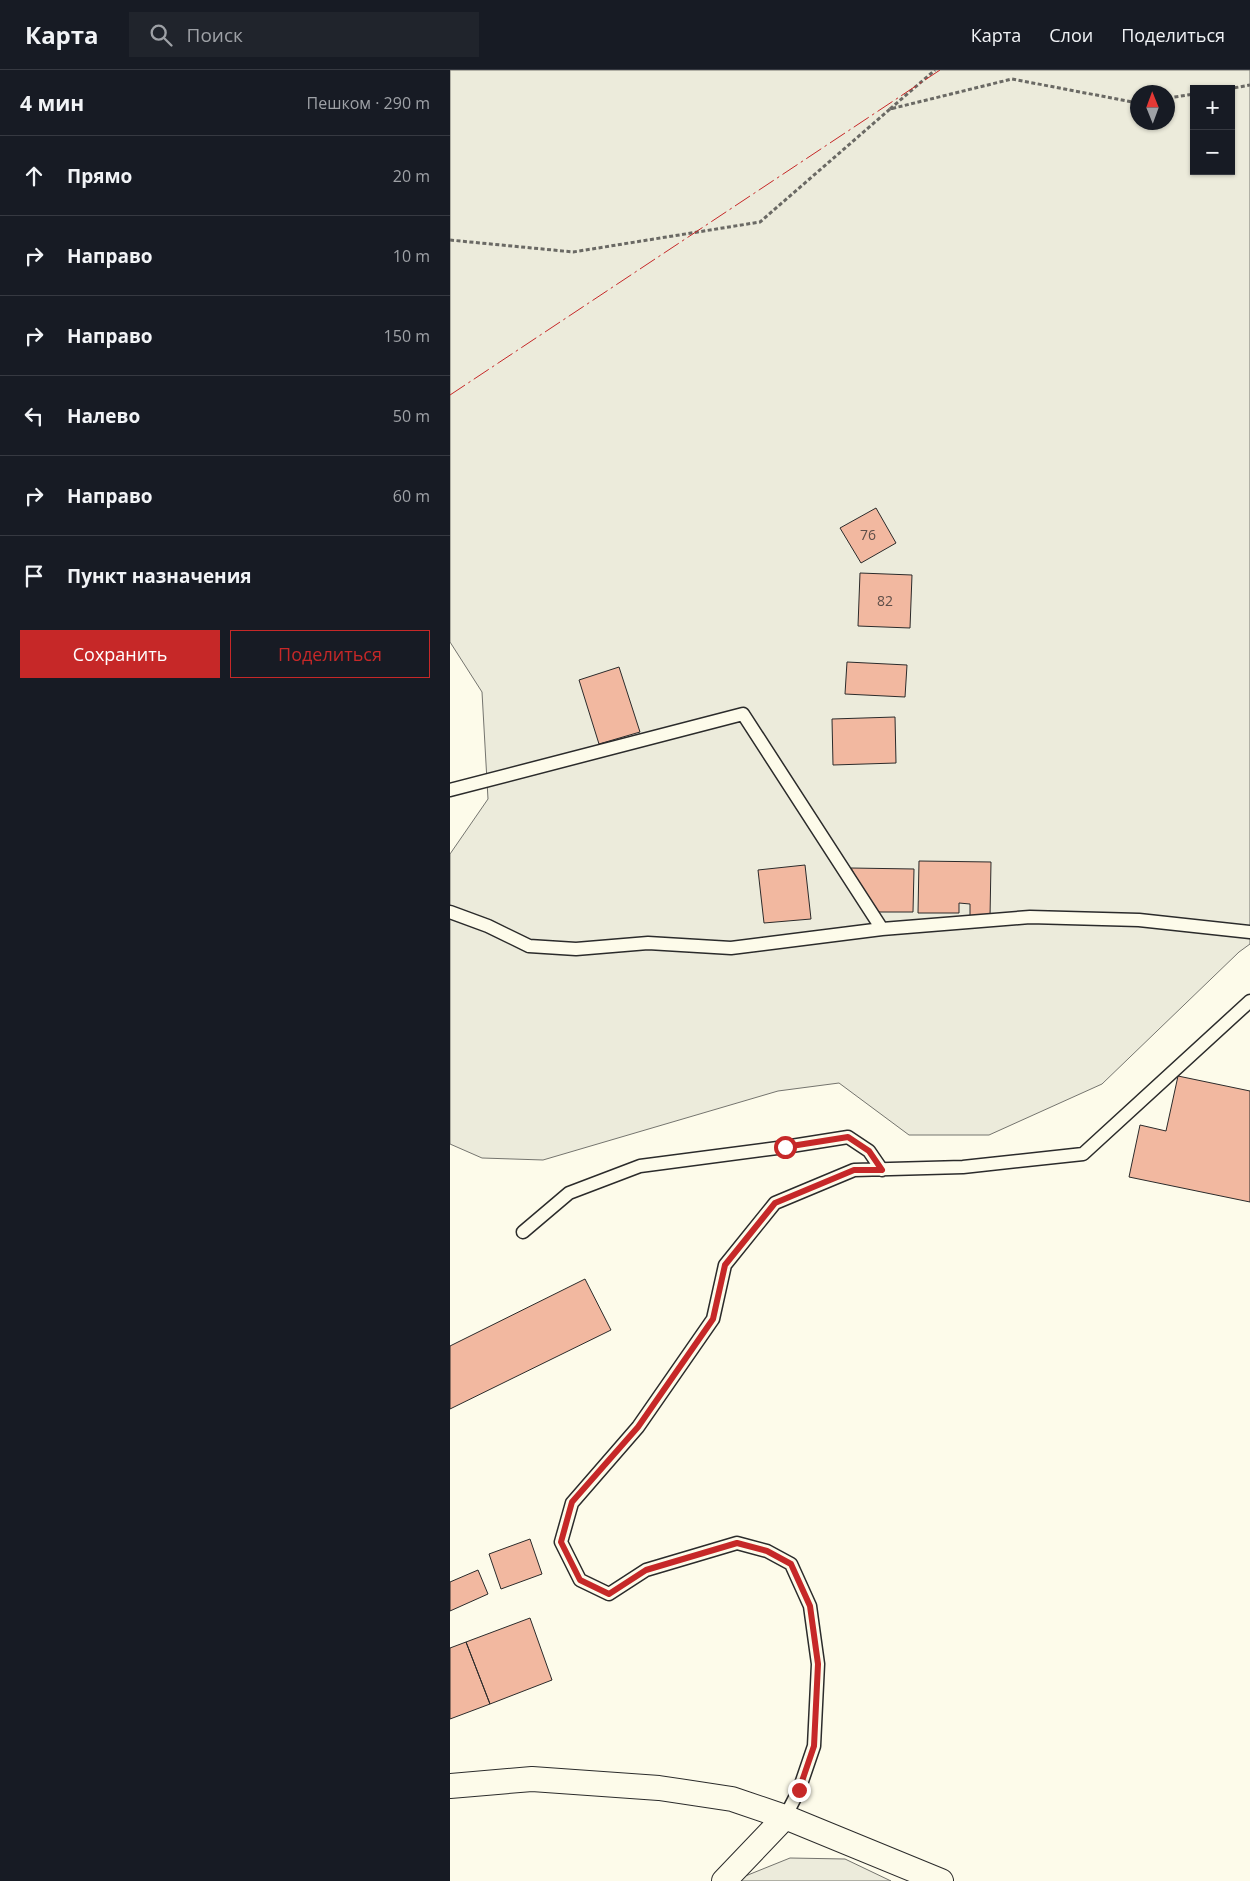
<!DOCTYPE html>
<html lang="ru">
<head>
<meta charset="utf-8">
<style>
	:root { --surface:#171b24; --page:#20242c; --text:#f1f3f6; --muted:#9ea1a6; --line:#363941; --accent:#c62828 }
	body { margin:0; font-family:"Open Sans",sans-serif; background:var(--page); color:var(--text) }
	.controls { position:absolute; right:15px; top:15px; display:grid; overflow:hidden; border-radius:0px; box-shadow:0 1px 4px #0004 }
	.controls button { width:45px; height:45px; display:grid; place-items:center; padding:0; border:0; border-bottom:1px solid var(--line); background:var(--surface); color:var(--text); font:25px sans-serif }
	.compass { position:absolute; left:680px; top:15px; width:45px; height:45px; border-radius:50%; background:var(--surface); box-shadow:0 1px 4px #0004; rotate:359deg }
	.stop { position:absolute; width:15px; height:15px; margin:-11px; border:4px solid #c62828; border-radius:50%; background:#fff }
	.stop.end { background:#c62828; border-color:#fff; box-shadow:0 1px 5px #0008 }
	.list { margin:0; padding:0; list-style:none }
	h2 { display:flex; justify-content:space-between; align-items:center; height:65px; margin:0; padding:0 20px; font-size:21px }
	h2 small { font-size:16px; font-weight:400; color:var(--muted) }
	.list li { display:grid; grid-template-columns:32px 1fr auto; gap:15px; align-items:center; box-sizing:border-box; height:80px; padding:0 20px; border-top:1px solid var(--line) }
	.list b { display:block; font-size:19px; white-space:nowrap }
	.list em { font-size:16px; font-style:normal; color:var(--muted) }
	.actions { display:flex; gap:10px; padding:15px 20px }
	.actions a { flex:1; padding:11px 0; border:1px solid var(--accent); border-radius:0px; text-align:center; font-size:18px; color:var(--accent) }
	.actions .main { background:var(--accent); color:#fff }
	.icon { flex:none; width:28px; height:28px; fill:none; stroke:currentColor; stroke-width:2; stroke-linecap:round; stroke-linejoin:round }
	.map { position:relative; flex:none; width:800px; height:1811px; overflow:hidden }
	header { display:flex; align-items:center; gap:30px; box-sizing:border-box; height:70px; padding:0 25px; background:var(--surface); border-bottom:1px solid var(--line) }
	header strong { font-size:24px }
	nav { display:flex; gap:28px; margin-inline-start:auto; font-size:18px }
	.search { width:350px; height:45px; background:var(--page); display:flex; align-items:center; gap:12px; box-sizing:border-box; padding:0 18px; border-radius:0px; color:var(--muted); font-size:19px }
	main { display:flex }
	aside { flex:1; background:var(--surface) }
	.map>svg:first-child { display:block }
	.green { fill:#ecebdb; stroke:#74746e; fill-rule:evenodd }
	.building { fill:#f2b8a0; stroke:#2b2b2b }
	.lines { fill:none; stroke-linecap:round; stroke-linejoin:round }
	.service-casing { stroke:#2b2b2b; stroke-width:15 }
	.minor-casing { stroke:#2b2b2b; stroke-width:26 }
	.path { stroke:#6a6964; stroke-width:3; stroke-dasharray:4 2.5; stroke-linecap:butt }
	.service { stroke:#fdfbea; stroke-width:12 }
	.minor { stroke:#fdfbea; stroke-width:24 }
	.power { stroke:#c62828; stroke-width:1; stroke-dasharray:18 4 2.5 4; stroke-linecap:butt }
	.route { stroke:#c62828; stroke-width:6 }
	.labels { text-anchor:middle; stroke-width:4; stroke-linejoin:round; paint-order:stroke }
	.number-label { font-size:14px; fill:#5d4e48 }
</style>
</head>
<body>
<header>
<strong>Карта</strong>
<div class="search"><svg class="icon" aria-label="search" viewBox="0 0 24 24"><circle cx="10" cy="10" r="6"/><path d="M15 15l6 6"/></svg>Поиск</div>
<nav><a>Карта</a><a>Слои</a><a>Поделиться</a></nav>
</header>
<main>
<aside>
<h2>4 мин<small>Пешком · 290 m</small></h2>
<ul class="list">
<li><svg class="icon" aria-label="ahead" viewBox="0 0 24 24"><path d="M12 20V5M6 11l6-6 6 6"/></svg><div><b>Прямо</b></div><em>20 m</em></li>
<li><svg class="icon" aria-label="right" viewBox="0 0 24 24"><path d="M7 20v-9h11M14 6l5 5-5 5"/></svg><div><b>Направо</b></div><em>10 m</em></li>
<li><svg class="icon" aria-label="right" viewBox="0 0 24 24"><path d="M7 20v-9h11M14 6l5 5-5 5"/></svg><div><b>Направо</b></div><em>150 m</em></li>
<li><svg class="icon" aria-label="left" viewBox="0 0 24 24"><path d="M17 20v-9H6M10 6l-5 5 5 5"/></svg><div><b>Налево</b></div><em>50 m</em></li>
<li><svg class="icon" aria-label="right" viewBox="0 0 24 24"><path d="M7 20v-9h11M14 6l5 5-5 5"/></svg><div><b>Направо</b></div><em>60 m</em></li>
<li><svg class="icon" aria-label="arrive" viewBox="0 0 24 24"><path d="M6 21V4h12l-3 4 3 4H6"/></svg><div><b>Пункт назначения</b></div></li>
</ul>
<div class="actions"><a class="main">Сохранить</a><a>Поделиться</a></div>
</aside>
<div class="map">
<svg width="800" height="1811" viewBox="0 0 800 1811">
	<rect width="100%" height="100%" fill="#fdfbea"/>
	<!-- green -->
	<path class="green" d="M 0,0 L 800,0 L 800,874 L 789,882 L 652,1014 L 539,1065 L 459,1065 L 389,1013 L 328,1021 L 93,1090 L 32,1088 L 0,1074 L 0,784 L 38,729 L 32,622 L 0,572 ZM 744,19 L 781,19 L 781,101 L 744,101 ZM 688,22 L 718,22 L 718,52 L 688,52 Z
		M 340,1788 L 395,1789 L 441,1811 L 283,1811 Z"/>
	<!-- building -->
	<path class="building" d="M 426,438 L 446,473 L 411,493 L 390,458 Z
		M 410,503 L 462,505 L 460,558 L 408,556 Z
		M 397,592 L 457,595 L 455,627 L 395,624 Z
		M 169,597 L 190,662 L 149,674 L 129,610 Z
		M 445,647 L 446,693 L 383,695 L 382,649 Z
		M 469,791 L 541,792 L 540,847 L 520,847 L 520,834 L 509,833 L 509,843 L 468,843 Z
		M 355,795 L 361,849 L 314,853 L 308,800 Z
		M 401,798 L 464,799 L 463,842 L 424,842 Z
		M 728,1006 L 800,1021 L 800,1132 L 679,1107 L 690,1055 L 716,1061 Z
		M 135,1209 L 161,1260 L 0,1339 L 0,1276 Z
		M 80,1469 L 92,1504 L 51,1519 L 39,1484 Z
		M 28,1500 L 38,1524 L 0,1541 L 0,1512 Z
		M 80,1548 L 102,1610 L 40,1634 L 16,1572 Z
		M 16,1572 L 40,1634 L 0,1649 L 0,1578 Z"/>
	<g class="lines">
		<!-- service casing -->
		<g class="service-casing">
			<path id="service" d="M 0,720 L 293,644 L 432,859
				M 0,842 L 38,856 L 79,876 L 126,879 L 198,873 L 281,878 L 432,859 L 580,847 L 689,850 L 800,862
				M 73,1162 L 119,1123 L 190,1096 L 335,1077 L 398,1067 L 419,1081 L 432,1100
				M 335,1747 L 349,1720 L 364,1676 L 368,1594 L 360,1536 L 341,1494 L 317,1481 L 287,1473 L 196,1500 L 159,1524 L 130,1510 L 111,1472 L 122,1433 L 188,1357 L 263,1249 L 275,1195 L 325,1133 L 404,1100 L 513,1097 L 633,1084 L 800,931"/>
		</g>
		<!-- minor casing -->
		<g class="minor-casing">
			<path id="minor" d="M 0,1716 L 82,1709 L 209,1718 L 282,1729 L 335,1747 L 491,1811
				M 274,1811 L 335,1747"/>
		</g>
		<!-- path -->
		<path class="path" d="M 778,19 L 800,15
			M 718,28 L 744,24
			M 440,39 L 485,0
			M 0,170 L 123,182 L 310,152 L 440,39 L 562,9 L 688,33"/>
		<!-- service -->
		<use href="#service" class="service"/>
		<!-- minor -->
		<use href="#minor" class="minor"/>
		<!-- power -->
		<path class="power" d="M 0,325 L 490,0"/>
	</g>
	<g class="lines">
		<!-- route -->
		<path class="route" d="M 335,1077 L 398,1067 L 419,1081 L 432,1100 L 404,1100 L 325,1133 L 275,1195 L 263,1249 L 188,1357 L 122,1432 L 111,1472 L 130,1510 L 159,1524 L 196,1500 L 287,1473 L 317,1481 L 341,1494 L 360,1536 L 368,1594 L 364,1676 L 349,1720"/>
	</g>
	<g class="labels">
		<!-- number labels -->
		<g class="number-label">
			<text x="418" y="470">76</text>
			<text x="435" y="536">82</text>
		</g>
	</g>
</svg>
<div class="controls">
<button>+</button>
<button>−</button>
</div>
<svg class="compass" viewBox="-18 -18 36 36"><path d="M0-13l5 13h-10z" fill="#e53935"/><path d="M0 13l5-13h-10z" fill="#9ea1a6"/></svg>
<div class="stop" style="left:335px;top:1077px"></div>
<div class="stop end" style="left:349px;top:1720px"></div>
</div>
</main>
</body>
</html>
